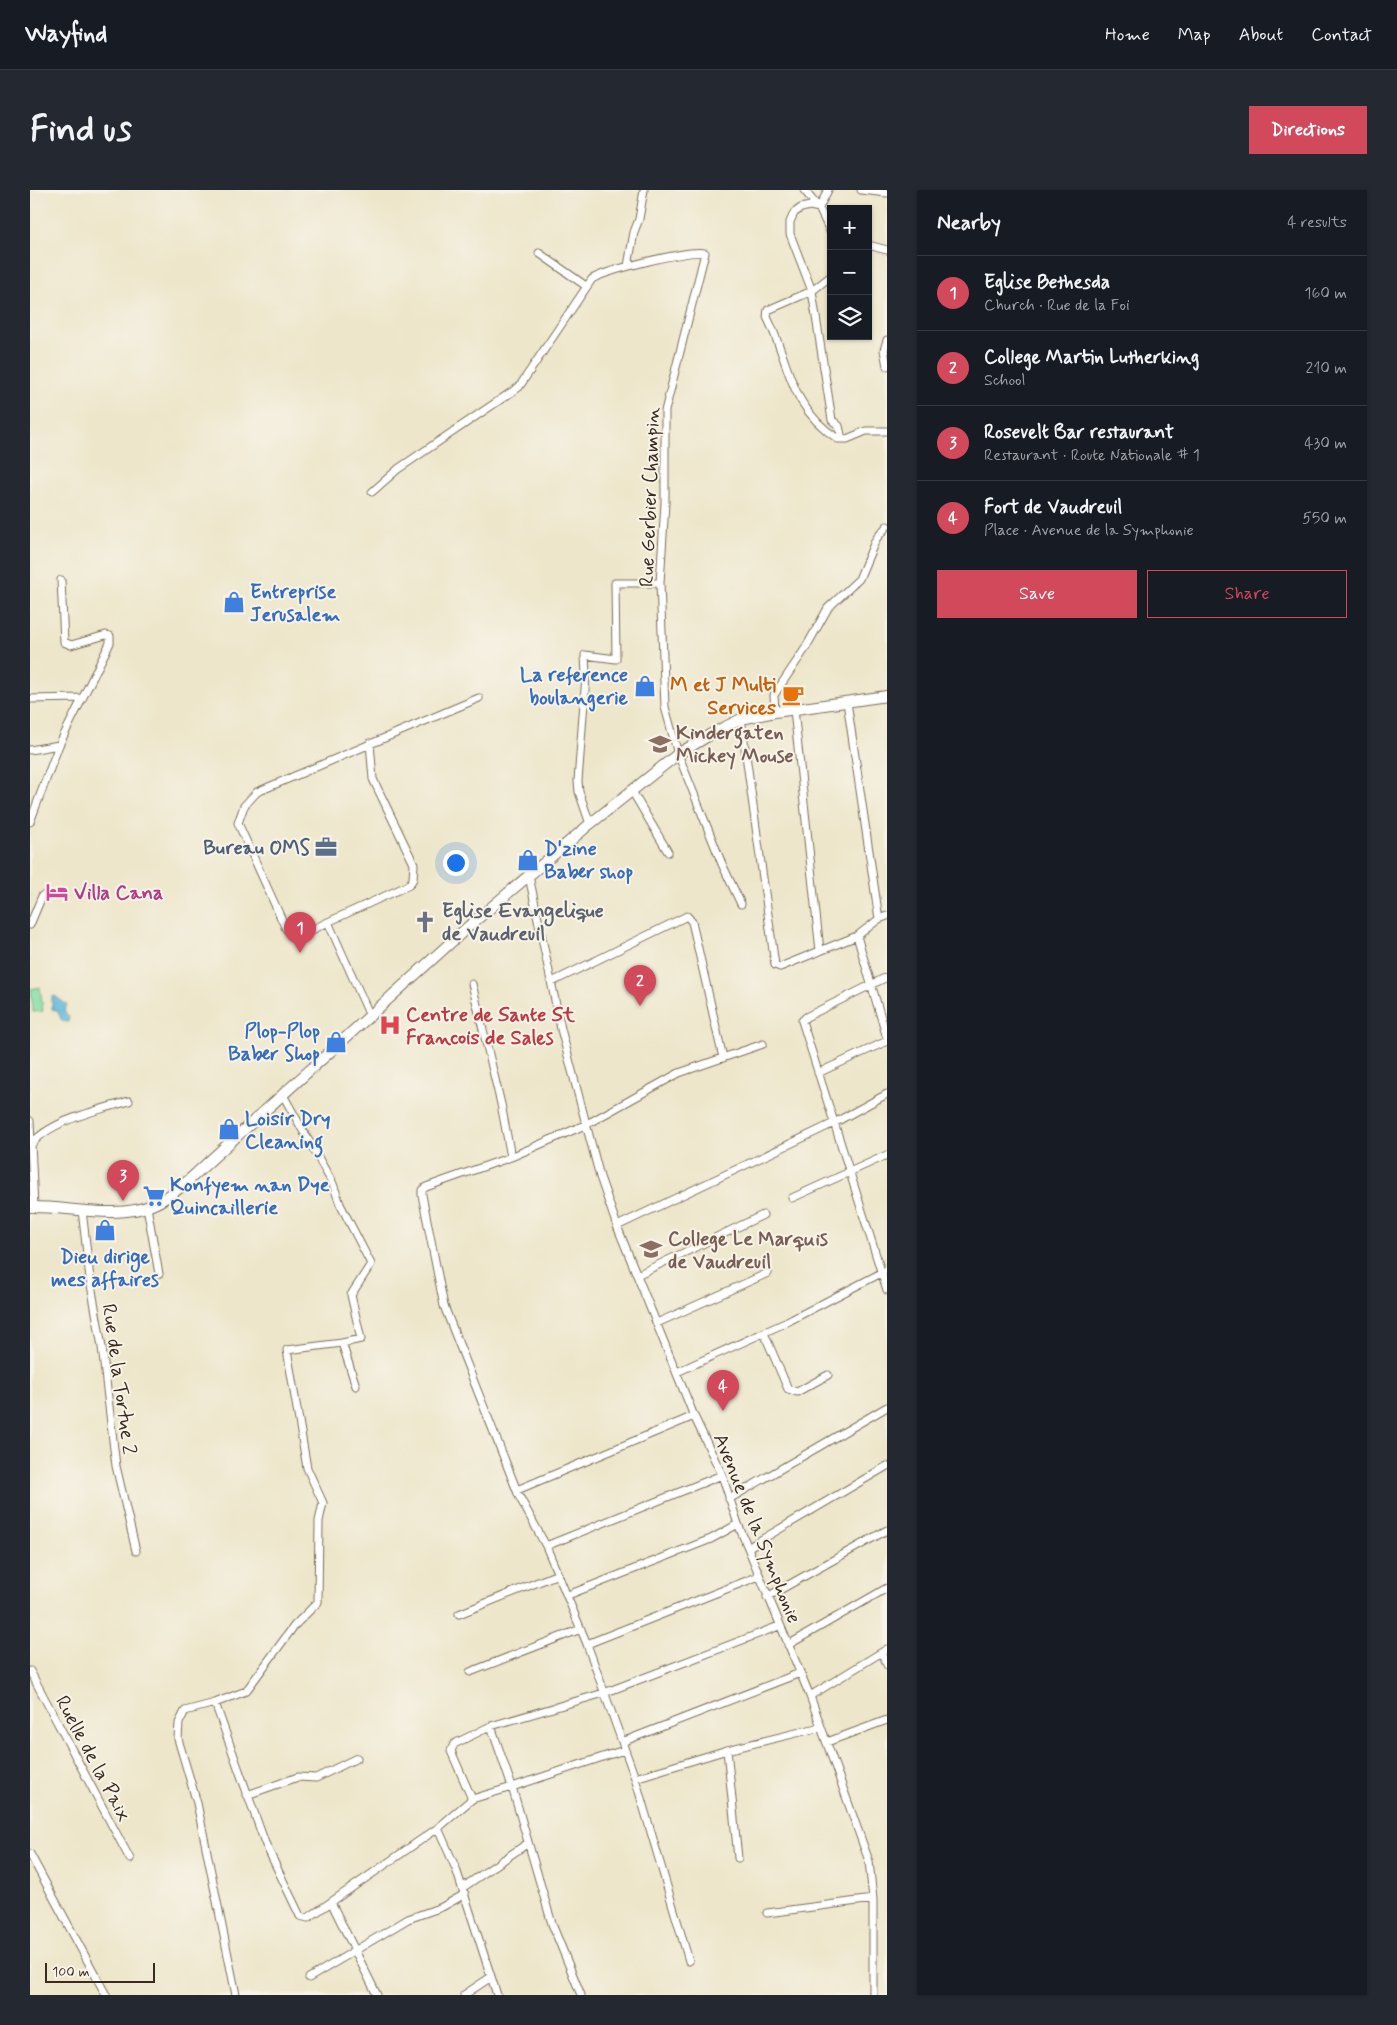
<!DOCTYPE html>
<html lang="en">
<head>
<meta charset="utf-8">
<style>
	:root { --surface:#171b24; --page:#242831; --text:#f1f3f6; --muted:#9ea1a6; --line:#363941; --accent:#d1495b }
	body { margin:0; font-family:Mynerve,sans-serif; background:var(--page); color:var(--text) }
	.controls { position:absolute; right:15px; top:15px; display:grid; overflow:hidden; border-radius:0px; box-shadow:0 1px 4px #0004 }
	.controls button { width:45px; height:45px; display:grid; place-items:center; padding:0; border:0; border-bottom:1px solid var(--line); background:var(--surface); color:var(--text); font:25px sans-serif }
	.scale { position:absolute; left:15px; bottom:12px; width:110px; box-sizing:border-box; padding-left:5px; border:2px solid #3b2a1e; border-top:0; font-size:14px; line-height:18px; white-space:nowrap; color:#3b2a1e; -webkit-text-stroke:4px #f7f3e8; paint-order:stroke }
	.you { position:absolute; left:425px; top:672px; width:18px; height:18px; margin:-12px; border:4px solid #fff; border-radius:50%; background:#1a73e8; box-shadow:0 0 0 8px #1a73e833 }
	.badge { display:grid; place-items:center; width:32px; height:32px; border-radius:50%; background:var(--accent); color:#fff; font-size:16px; font-weight:700 }
	.pin { position:absolute; translate:-50% -41px; filter:drop-shadow(0 1px 2px #0008) }
	.pin::after { content:''; position:absolute; top:26px; width:18px; height:15px; background:inherit; clip-path:polygon(0 0,100% 0,50% 100%) }
	.list { margin:0; padding:0; list-style:none }
	h2 { display:flex; justify-content:space-between; align-items:center; height:65px; margin:0; padding:0 20px; font-size:21px }
	h2 small { font-size:16px; font-weight:400; color:var(--muted) }
	.list li { display:grid; grid-template-columns:32px 1fr auto; gap:15px; align-items:center; box-sizing:border-box; height:75px; padding:0 20px; border-top:1px solid var(--line) }
	.list b { display:block; font-size:19px; white-space:nowrap }
	.list p { margin:0; font-size:16px; white-space:nowrap; color:var(--muted) }
	.list em { font-size:16px; font-style:normal; color:var(--muted) }
	.actions { display:flex; gap:10px; padding:15px 20px }
	.actions a { flex:1; padding:11px 0; border:1px solid var(--accent); border-radius:0px; text-align:center; font-size:18px; color:var(--accent) }
	.actions .main { background:var(--accent); color:#fff }
	.icon { flex:none; width:28px; height:28px; fill:none; stroke:currentColor; stroke-width:2; stroke-linecap:round; stroke-linejoin:round }
	.map { position:relative; flex:none; width:857px; height:1805px; overflow:hidden; border-radius:0px }
	header { display:flex; align-items:center; gap:30px; box-sizing:border-box; height:70px; padding:0 25px; background:var(--surface); border-bottom:1px solid var(--line) }
	header strong { font-size:24px }
	nav { display:flex; gap:28px; margin-inline-start:auto; font-size:18px }
	.intro { display:flex; align-items:center; justify-content:space-between; box-sizing:border-box; height:120px; padding:0 30px }
	h1 { margin:0; font-size:35px }
	.button { padding:12px 22px; border-radius:0px; background:var(--accent); color:#fff; font-size:18px; font-weight:700 }
	main { display:flex; gap:30px; padding:0 30px }
	aside { flex:1; background:var(--surface); border-radius:0px; box-shadow:0 1px 4px #0004 }
	.map>svg:first-child { display:block }
	.green { fill:#86e0a6; stroke:#608562 }
	.water { fill:#5db7da; stroke:#4c707c }
	.lines { fill:none; stroke-linecap:round; stroke-linejoin:round }
	.street-casing { stroke:#796c5a; stroke-width:9 }
	.primary-casing { stroke:#796c5a; stroke-width:12 }
	.street { stroke:#fff; stroke-width:7 }
	.primary { stroke:#fff; stroke-width:10 }
	.labels { text-anchor:middle; stroke-width:4; stroke-linejoin:round; paint-order:stroke }
	.street-label { font-size:20px; fill:#3b2a1e; stroke:#f7f3e8 }
	.shop-label { font-size:20px; font-weight:bold; fill:#366cbe; stroke:#f7f3e8; text-anchor:start }
	.food-label { font-size:20px; font-weight:bold; fill:#c56008; stroke:#f7f3e8; text-anchor:end }
	.education-label { font-size:20px; font-weight:bold; fill:#785e54; stroke:#f7f3e8; text-anchor:start }
	.service-label { font-size:20px; font-weight:bold; fill:#4e5e75; stroke:#f7f3e8; text-anchor:end }
	.hotel-label { font-size:20px; font-weight:bold; fill:#b23c85; stroke:#f7f3e8; text-anchor:start }
	.worship-label { font-size:20px; font-weight:bold; fill:#5b616d; stroke:#f7f3e8; text-anchor:start }
	.health-label { font-size:20px; font-weight:bold; fill:#be3a42; stroke:#f7f3e8; text-anchor:start }
</style>
</head>
<body>
<header>
<strong>Wayfind</strong>
<nav><a>Home</a><a>Map</a><a>About</a><a>Contact</a></nav>
</header>
<div class="intro"><h1>Find us</h1><a class="button">Directions</a></div>
<main>
<div class="map">
<svg width="857" height="1805" viewBox="0 0 857 1805">
	<rect width="100%" height="100%" fill="#f7f3e8"/>
	<filter id="ink" filterUnits="userSpaceOnUse"><feTurbulence type="fractalNoise" baseFrequency=".02" numOctaves="2"/><feDisplacementMap in="SourceGraphic" scale="10" xChannelSelector="R" yChannelSelector="G"/><feConvolveMatrix kernelMatrix="1 2 1 2 8 2 1 2 1" color-interpolation-filters="sRGB"/></filter>
	<filter id="wash" filterUnits="userSpaceOnUse"><feTurbulence type="fractalNoise" baseFrequency=".0096" numOctaves="4" result="noise"/><feDisplacementMap in="SourceGraphic" scale="20" xChannelSelector="R" yChannelSelector="G"/><feGaussianBlur stdDeviation="1.12" result="paint"/><feColorMatrix in="noise" values="0 0 0 0 0 0 0 0 0 0 0 0 0 0 0 0 0 1.4 0 .05"/><feComposite in="paint" operator="in"/></filter>
	<g filter="url(#wash)">
		<rect width="100%" height="100%" fill="#ede6ca"/>
		<!-- green -->
		<path class="green" d="M 10,797 L 13,821 L 3,822 L 1,799 Z"/>
		<!-- water -->
		<path class="water" d="M 25,806 L 37,815 L 34,821 L 39,827 L 38,832 L 32,831 L 28,822 L 22,819 L 22,807 Z"/>
	</g>
	<g filter="url(#ink)">
		<g class="lines">
			<!-- street casing -->
			<g class="street-casing">
				<path id="street" d="M 774,0 L 789,18 L 801,43
					M 798,0 L 789,18 L 780,16 L 771,18 L 764,23 L 760,32 L 760,44 L 782,101 L 802,230 L 809,236 L 812,249
					M 831,0 L 857,3
					M 838,55 L 857,60
					M 509,63 L 556,96
					M 598,76 L 604,42 L 609,29 L 614,0
					M 801,86 L 782,101 L 738,120 L 737,127 C 761,175 758,216 808,249 L 817,249 L 836,241 L 857,241
					M 857,150 L 854,160 L 857,176
					M 342,302 L 368,279 L 489,197 L 562,89 C 578,80 659,59 675,63 L 635,221 L 635,313 L 630,393 L 635,517 L 648,564 L 692,674 L 711,714
					M 0,509 L 51,508
					M 817,512 L 849,729
					M 764,520 L 790,761
					M 745,522 L 744,505 L 775,459 L 798,418 L 829,389 L 846,349 L 857,336
					M 711,529 L 745,775 L 750,777 L 827,746 L 849,729 L 857,726
					M 0,560 L 29,555
					M 602,601 L 638,662
					M 0,632 L 29,555 L 80,453 L 80,446 L 76,445 L 41,455 L 34,452 L 31,390
					M 560,634 L 549,602 L 548,591 L 556,486 L 555,465 L 586,469 L 585,393 L 630,393
					M 499,686 L 531,839 L 570,987 L 587,1036 L 664,1226 L 692,1285 L 708,1334 L 780,1506 L 839,1671 L 843,1709 L 843,1805
					M 298,732 L 379,695 L 383,689 L 384,674 L 343,589 L 340,553
					M 0,735 L 12,706
					M 827,746 L 857,848
					M 857,787 L 776,827 L 772,831 L 857,1100
					M 522,792 L 657,726 L 662,732 L 693,868
					M 442,794 L 471,914 L 481,967
					M 340,826 L 298,732 L 272,745 L 256,739 L 208,633 L 214,616 L 227,602 L 449,508
					M 788,883 L 857,851
					M 253,905 L 303,994 L 310,1014 L 341,1074 L 321,1105 L 331,1149 L 312,1153 L 326,1196
					M 0,931 L 4,1017
					M 1,955 C 20,930 70,920 99,911
					M 762,1008 L 857,965
					M 117,1017 L 129,1084
					M 52,1020 L 60,1089 L 72,1157 L 86,1276 L 106,1361
					M 587,1036 L 804,933 L 857,904
					M 607,1085 L 733,1025
					M 627,1133 L 738,1083
					M 734,1143 L 758,1199 L 767,1202 L 798,1185
					M 647,1182 L 755,1133 L 857,1080
					M 487,1300 L 664,1226
					M 699,1309 L 857,1217
					M 516,1356 L 692,1285
					M 719,1357 L 857,1276
					M 729,1386 L 557,1454 L 516,1356 L 489,1306 L 414,1116 L 392,1005 L 392,1000 L 396,997 L 481,967 L 557,934 L 649,883 L 733,854
					M 538,1405 L 681,1349 L 708,1334
					M 737,1407 L 857,1340
					M 429,1424 L 528,1384
					M 557,1454 L 605,1588 L 697,1560 L 791,1537
					M 758,1455 L 857,1398
					M 852,1462 L 857,1475
					M 0,1481 L 100,1669
					M 440,1482 L 551,1439
					M 780,1506 L 857,1459
					M 185,1513 L 235,1653 L 270,1726 L 278,1728 L 408,1638
					M 461,1536 L 482,1597 L 442,1609 L 408,1638 L 426,1679 L 467,1805
					M 592,1552 L 770,1483
					M 797,1552 L 857,1530
					M 697,1560 L 708,1668
					M 605,1588 L 659,1771
					M 217,1605 L 268,1587 L 286,1588 L 327,1568
					M 442,1609 L 421,1561 L 424,1554 L 461,1536 L 574,1503 L 749,1436
					M 0,1664 L 76,1805
					M 432,1698 L 498,1653
					M 301,1712 L 347,1805
					M 737,1723 L 843,1709
					M 279,1788 L 378,1729 L 412,1717 L 435,1704
					M 206,1805 L 167,1613 L 148,1549 L 149,1533 L 155,1521 L 185,1513 L 216,1501 L 264,1436 L 288,1412 L 289,1331 L 293,1313 L 277,1278 L 257,1160 L 312,1153
					M 434,1805 L 461,1787
					M 551,1805 L 522,1734 L 482,1597 L 594,1560"/>
			</g>
			<!-- primary casing -->
			<g class="primary-casing">
				<path id="primary" d="M 0,1017 C 37,1016 87,1030 122,1015 C 146,1005 166,983 185,966 L 439,736 L 560,634 L 648,564 L 683,543 L 711,529 L 745,522 L 857,506"/>
			</g>
			<!-- street -->
			<use href="#street" class="street"/>
			<!-- primary -->
			<use href="#primary" class="primary"/>
		</g>
	</g>
	<!-- icons -->
	<defs>
		<g id="shop-bare" transform="scale(1.725)"><path d="M-5-2.5h2.3a2.7 3.5 0 0 1 5.4 0H5L5.5 6h-11ZM-1.5-2.5h3a1.5 2.3 0 0 0-3 0Z" fill="#3f7fe0" stroke="#f7f3e8" stroke-width="2.5" paint-order="stroke"/></g>
		<g id="cafe-bare" transform="scale(1.725)"><path d="M-5.5-4.5H6V0H3Q3 3.5 0 3.5H-2.5Q-5.5 3.5-5.5 0ZM3-3.2v2h1.7v-2ZM-6 4.5H4V6H-6Z" fill="#e8710a" stroke="#f7f3e8" stroke-width="2.5" paint-order="stroke"/></g>
		<g id="school-bare" transform="scale(1.725)"><path d="M0-5L7-2L0 1L-7-2ZM-4 1L0 2.5L4 1V4Q0 6-4 4Z" fill="#8d6e63" stroke="#f7f3e8" stroke-width="2.5" paint-order="stroke"/></g>
		<g id="office-bare" transform="scale(1.725)"><path d="M-6-3h4V-5.5h4V-3h4V5H-6ZM-1-4.5V-3h2v-1.5ZM-6 0V1H6V0Z" fill="#5c6f8a" stroke="#f7f3e8" stroke-width="2.5" paint-order="stroke"/></g>
		<g id="hotel-bare" transform="scale(1.725)"><path d="M-6-4.5h1.5V1H6V5H4.5V3h-9V5H-6ZM-4 0a1.8 1.8 0 1 1 3.6 0ZM.5 0V-2.5h3Q6-2.5 6 0Z" fill="#d1479c" stroke="#f7f3e8" stroke-width="2.5" paint-order="stroke"/></g>
		<g id="church-bare" transform="scale(1.725)"><path d="M-1.2-6h2.4v3.5h3.3v2.4h-3.3V6h-2.4V-.1h-3.3v-2.4h3.3Z" fill="#6b7280" stroke="#f7f3e8" stroke-width="2.5" paint-order="stroke"/></g>
		<g id="hospital-bare" transform="scale(1.725)"><path d="M-5-5h3v3.5h4V-5h3V5h-3V1.5h-4V5h-3Z" fill="#e0444e" stroke="#f7f3e8" stroke-width="2.5" paint-order="stroke"/></g>
		<g id="supermarket-bare" transform="scale(1.725)"><path d="M-6-5.5h2.5l.6 2H6L4.5 2H-2.5L-4.4-4H-6ZM-1.5 3.2a1.3 1.3 0 1 0 .1 0ZM3 3.2a1.3 1.3 0 1 0 .1 0Z" fill="#3f7fe0" stroke="#f7f3e8" stroke-width="2.5" paint-order="stroke"/></g>
	</defs>
	<g fill-rule="evenodd">
		<use href="#shop-bare" x="204" y="412"/>
		<use href="#shop-bare" x="615" y="496"/>
		<use href="#cafe-bare" x="763" y="505"/>
		<use href="#school-bare" x="630" y="554"/>
		<use href="#office-bare" x="296" y="657"/>
		<use href="#shop-bare" x="498" y="670"/>
		<use href="#hotel-bare" x="27" y="702"/>
		<use href="#church-bare" x="395" y="732"/>
		<use href="#hospital-bare" x="360" y="835"/>
		<use href="#shop-bare" x="306" y="852"/>
		<use href="#shop-bare" x="199" y="939"/>
		<use href="#supermarket-bare" x="124" y="1006"/>
		<use href="#shop-bare" x="75" y="1040"/>
		<use href="#school-bare" x="621" y="1059"/>
	</g>
	<g class="labels">
		<!-- street labels -->
		<g class="street-label">
			<text transform="translate(619 307) rotate(-88)" y="7">Rue Gerbier Champin</text>
			<text transform="translate(90 1189) rotate(82)" y="7">Rue de la Tortue 2</text>
			<text transform="translate(728 1338) rotate(68)" y="7">Avenue de la Symphonie</text>
			<text transform="translate(64 1568) rotate(62)" y="7">Ruelle de la Paix</text>
		</g>
		<!-- shop labels -->
		<g class="shop-label">
			<text x="220" y="408">Entreprise<tspan x="220" dy="23">Jerusalem</tspan></text>
			<text x="598" y="491" text-anchor="end">La reference<tspan x="598" dy="23">boulangerie</tspan></text>
			<text x="514" y="665">D'zine<tspan x="514" dy="23">Baber shop</tspan></text>
			<text x="290" y="847" text-anchor="end">Plop-Plop<tspan x="290" dy="23">Baber Shop</tspan></text>
			<text x="215" y="935">Loisir Dry<tspan x="215" dy="23">Cleaning</tspan></text>
			<text x="140" y="1001">Konfyem nan Dye<tspan x="140" dy="23">Quincaillerie</tspan></text>
			<text x="75" y="1073" text-anchor="middle">Dieu dirige<tspan x="75" dy="23">mes affaires</tspan></text>
		</g>
		<!-- food labels -->
		<g class="food-label">
			<text x="746" y="501">M et J Multi<tspan x="746" dy="23">Services</tspan></text>
		</g>
		<!-- education labels -->
		<g class="education-label">
			<text x="646" y="549">Kindergaten<tspan x="646" dy="23">Mickey Mouse</tspan></text>
			<text x="638" y="1055">College Le Marquis<tspan x="638" dy="23">de Vaudreuil</tspan></text>
		</g>
		<!-- service labels -->
		<g class="service-label">
			<text x="280" y="664">Bureau OMS</text>
		</g>
		<!-- hotel labels -->
		<g class="hotel-label">
			<text x="44" y="709">Villa Cana</text>
		</g>
		<!-- worship labels -->
		<g class="worship-label">
			<text x="412" y="727">Eglise Evangelique<tspan x="412" dy="23">de Vaudreuil</tspan></text>
		</g>
		<!-- health labels -->
		<g class="health-label">
			<text x="376" y="831">Centre de Sante St<tspan x="376" dy="23">Francois de Sales</tspan></text>
		</g>
	</g>
</svg>
<div class="controls">
<button>+</button>
<button>−</button>
<button><svg class="icon" aria-label="layers" viewBox="0 0 24 24"><path d="M12 4l9 5-9 5-9-5zM3 14l9 5 9-5"/></svg></button>
</div>
<div class="scale">100 m</div>
<div class="you"></div>
<div class="pin badge" style="left:270px;top:763px">1</div>
<div class="pin badge" style="left:610px;top:816px">2</div>
<div class="pin badge" style="left:93px;top:1011px">3</div>
<div class="pin badge" style="left:693px;top:1221px">4</div>
</div>
<aside>
<h2>Nearby<small>4 results</small></h2>
<ul class="list">
<li><span class="badge">1</span><div><b>Eglise Bethesda</b><p>Church · Rue de la Foi</p></div><em>160 m</em></li>
<li><span class="badge">2</span><div><b>College Martin Lutherking</b><p>School</p></div><em>210 m</em></li>
<li><span class="badge">3</span><div><b>Rosevelt Bar restaurant</b><p>Restaurant · Route Nationale # 1</p></div><em>430 m</em></li>
<li><span class="badge">4</span><div><b>Fort de Vaudreuil</b><p>Place · Avenue de la Symphonie</p></div><em>550 m</em></li>
</ul>
<div class="actions"><a class="main">Save</a><a>Share</a></div>
</aside>
</main>
</body>
</html>
